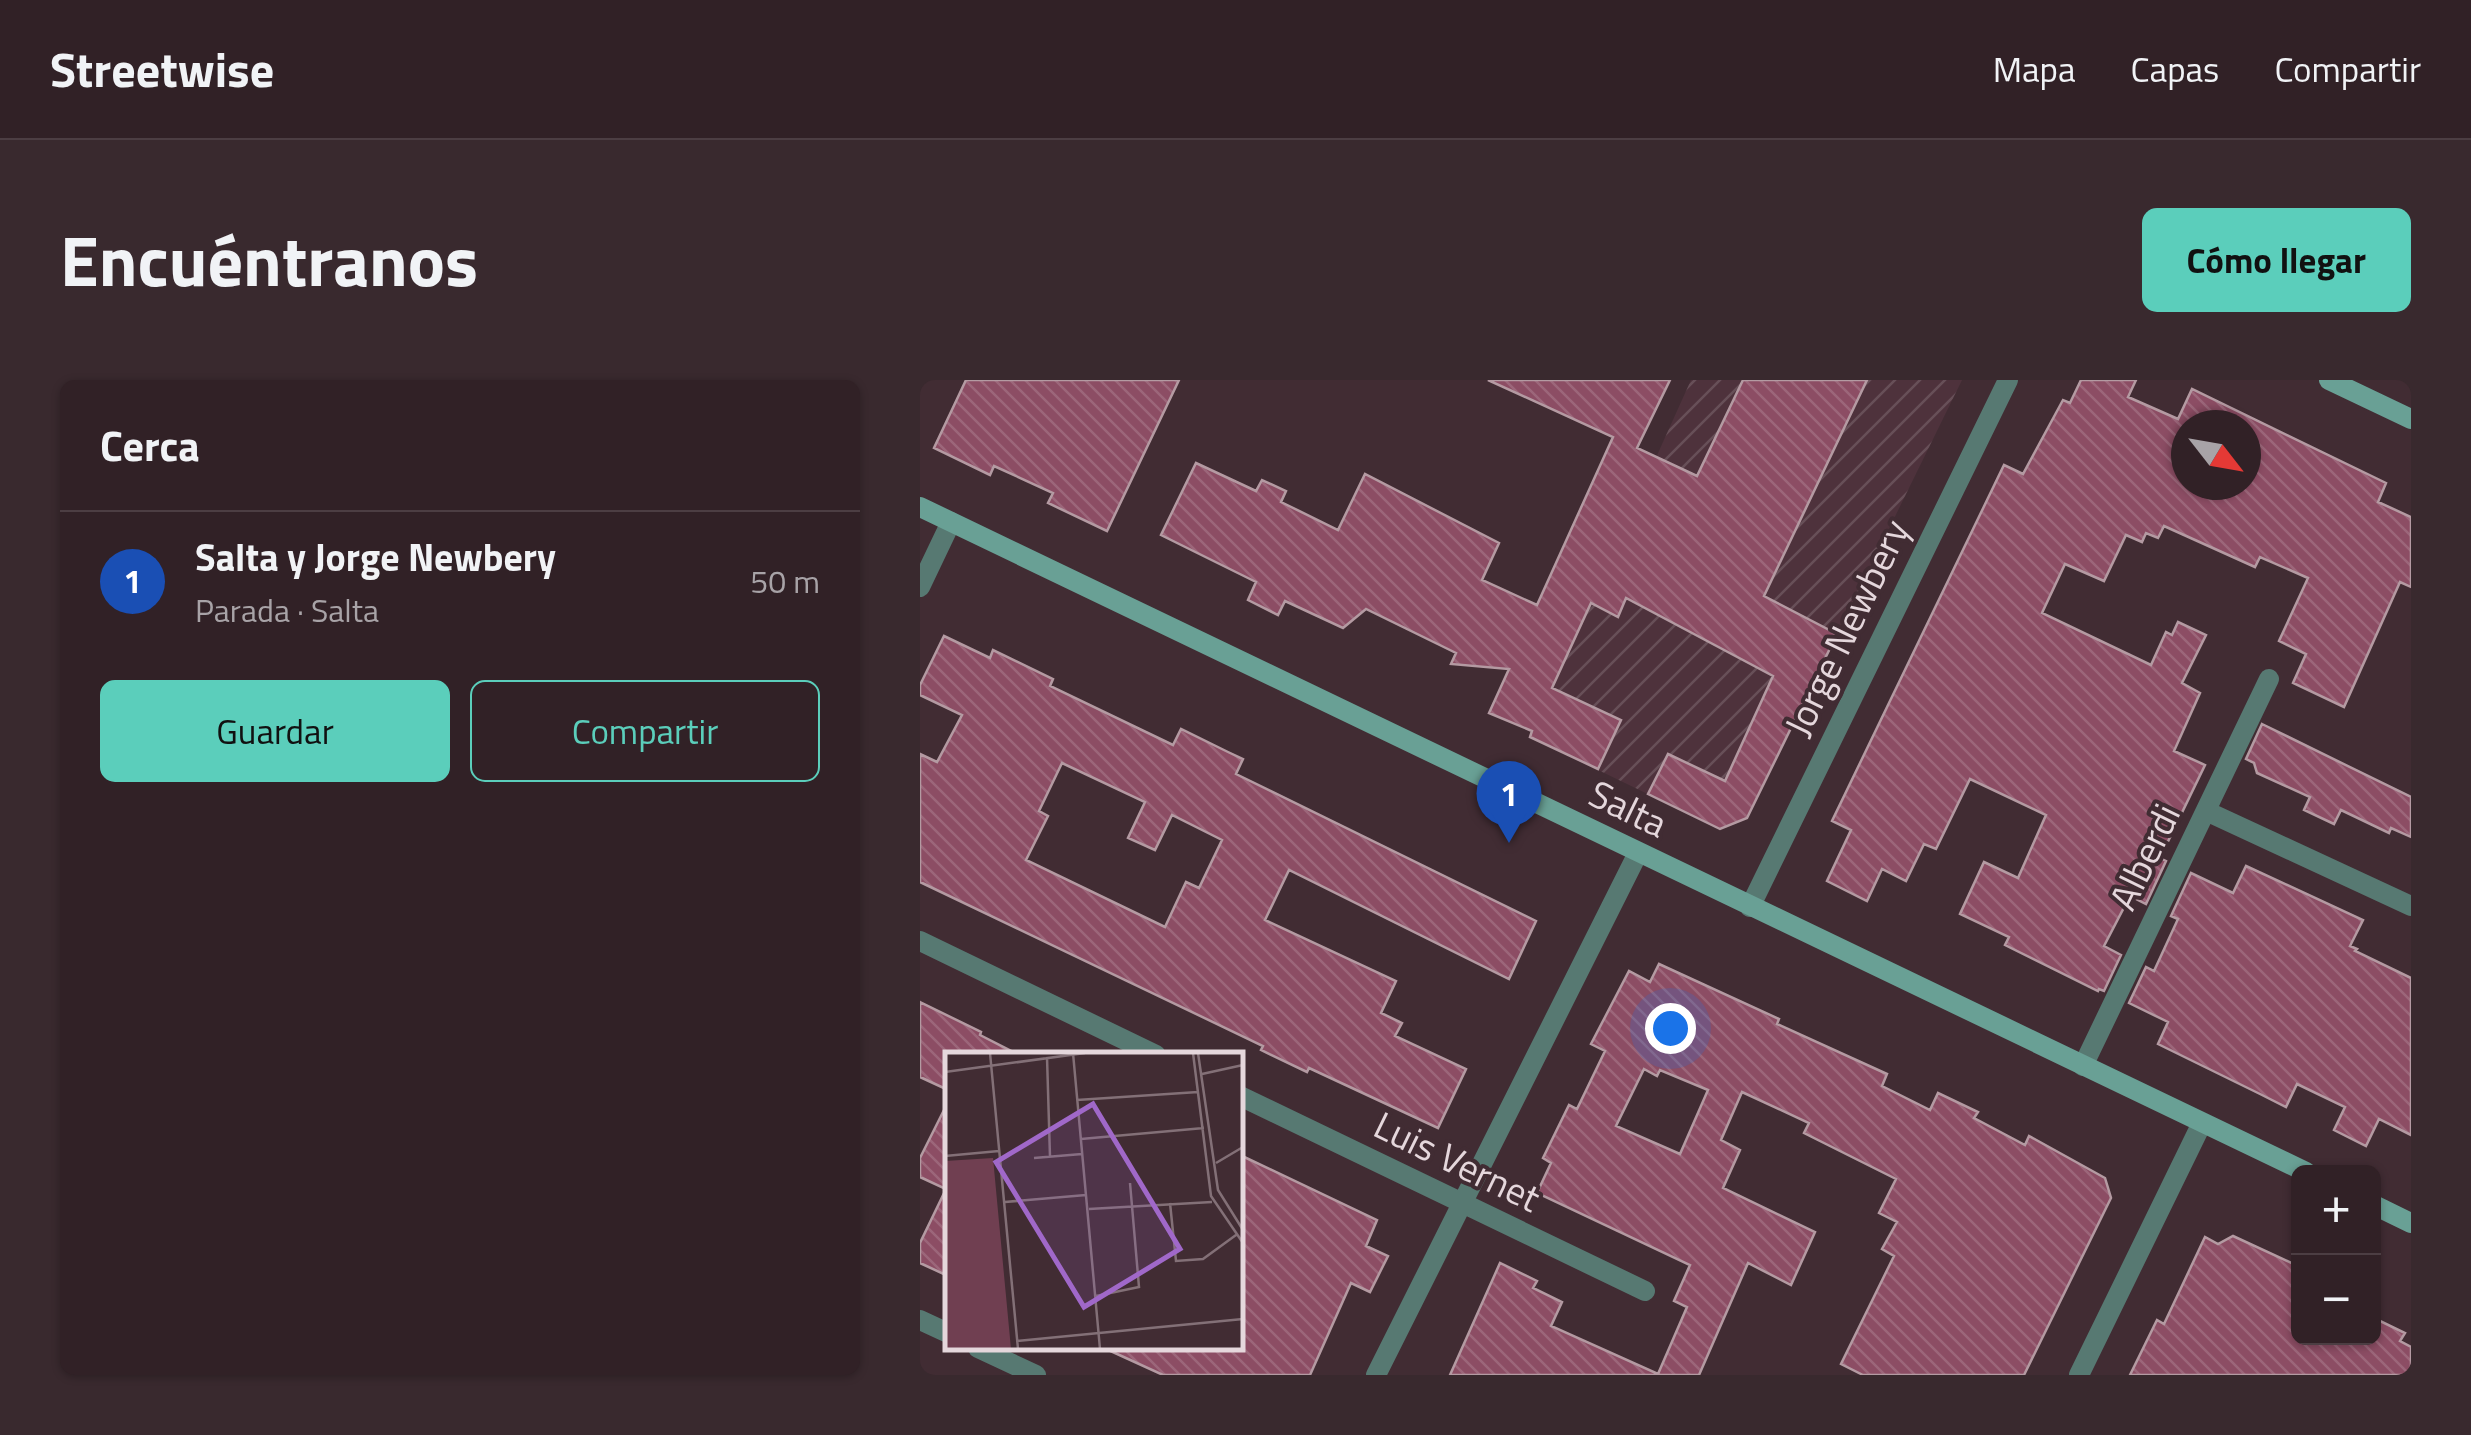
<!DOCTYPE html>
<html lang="es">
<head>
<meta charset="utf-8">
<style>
	:root { --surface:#312126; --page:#39292e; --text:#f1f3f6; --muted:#a8a3a7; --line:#4c3e43; --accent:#5bcebb }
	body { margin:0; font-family:"Titillium Web",sans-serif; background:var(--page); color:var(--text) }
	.controls { position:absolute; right:30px; bottom:30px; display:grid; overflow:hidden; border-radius:15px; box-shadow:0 2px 8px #0004 }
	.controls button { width:90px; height:90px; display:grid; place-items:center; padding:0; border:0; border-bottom:2px solid var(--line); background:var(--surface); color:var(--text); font:50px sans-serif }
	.compass { position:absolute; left:1251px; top:30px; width:90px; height:90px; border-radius:50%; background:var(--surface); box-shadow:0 2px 8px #0004; rotate:121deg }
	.you { position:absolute; left:750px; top:648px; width:35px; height:35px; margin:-25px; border:8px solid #fff; border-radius:50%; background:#1a73e8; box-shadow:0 0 0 15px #1a73e833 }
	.badge { display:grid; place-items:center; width:65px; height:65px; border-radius:50%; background:var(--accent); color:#fff; font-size:32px; font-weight:700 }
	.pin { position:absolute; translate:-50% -82px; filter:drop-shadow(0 2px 5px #0008) }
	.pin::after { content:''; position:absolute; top:52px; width:35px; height:30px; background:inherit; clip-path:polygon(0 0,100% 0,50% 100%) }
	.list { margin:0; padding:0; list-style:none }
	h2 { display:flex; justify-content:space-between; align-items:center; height:130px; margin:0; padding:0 40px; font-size:42px }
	h2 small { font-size:32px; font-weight:400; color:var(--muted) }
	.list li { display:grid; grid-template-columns:65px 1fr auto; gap:30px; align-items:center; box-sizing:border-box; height:140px; padding:0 40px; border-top:2px solid var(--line) }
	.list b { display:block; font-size:38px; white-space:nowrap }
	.list p { margin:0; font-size:32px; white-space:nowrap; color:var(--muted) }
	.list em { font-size:32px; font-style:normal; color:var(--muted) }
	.actions { display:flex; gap:20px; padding:30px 40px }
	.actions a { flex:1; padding:22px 0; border:2px solid var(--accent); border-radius:15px; text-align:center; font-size:35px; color:var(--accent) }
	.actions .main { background:var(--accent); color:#111 }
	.map { position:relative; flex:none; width:1491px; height:995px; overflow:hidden; border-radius:15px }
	header { display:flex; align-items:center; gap:60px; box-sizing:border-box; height:140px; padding:0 50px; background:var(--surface); border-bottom:2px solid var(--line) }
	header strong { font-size:48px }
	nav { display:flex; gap:55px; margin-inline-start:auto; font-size:35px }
	.intro { display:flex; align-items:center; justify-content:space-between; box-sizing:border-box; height:240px; padding:0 60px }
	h1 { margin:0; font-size:70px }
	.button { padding:25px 45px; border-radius:15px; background:var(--accent); color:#111; font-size:35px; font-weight:700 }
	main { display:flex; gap:60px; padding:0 60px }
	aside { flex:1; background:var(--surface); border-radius:15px; box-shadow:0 2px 8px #0004 }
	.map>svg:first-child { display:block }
	.industrial { fill:url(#industrial-furrows) }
	.building { fill:url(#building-back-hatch); stroke:#b49aa2; stroke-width:2.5; fill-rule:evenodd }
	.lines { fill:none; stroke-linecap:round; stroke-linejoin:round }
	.minor { stroke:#577972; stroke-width:20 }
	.secondary { stroke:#69a095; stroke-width:20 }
	.labels { text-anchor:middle; stroke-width:8; stroke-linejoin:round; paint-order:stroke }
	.street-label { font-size:38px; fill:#e5d7dc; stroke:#412c33 }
	.inset-road { fill:none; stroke:#837077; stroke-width:2.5 }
	.view { fill:#a068c9; fill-opacity:0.15; stroke:#a068c9; stroke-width:5 }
	.inset-edge { fill:none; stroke:#e5d7dc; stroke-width:5 }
</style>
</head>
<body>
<header>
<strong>Streetwise</strong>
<nav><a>Mapa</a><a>Capas</a><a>Compartir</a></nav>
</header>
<div class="intro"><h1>Encuéntranos</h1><a class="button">Cómo llegar</a></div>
<main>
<aside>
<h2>Cerca<small></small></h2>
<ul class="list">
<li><span class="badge" style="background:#1a4fb4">1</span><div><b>Salta y Jorge Newbery</b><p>Parada · Salta</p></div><em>50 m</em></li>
</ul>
<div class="actions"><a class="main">Guardar</a><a>Compartir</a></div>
</aside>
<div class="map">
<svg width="1491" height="995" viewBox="0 0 1491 995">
	<defs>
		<pattern id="industrial-furrows" width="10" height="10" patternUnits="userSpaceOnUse" patternTransform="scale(2.5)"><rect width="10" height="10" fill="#4e323c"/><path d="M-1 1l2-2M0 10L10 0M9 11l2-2" fill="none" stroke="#674f58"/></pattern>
		<pattern id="building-back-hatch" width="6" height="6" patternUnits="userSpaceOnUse" patternTransform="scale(2.5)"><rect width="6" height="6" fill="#8c4d64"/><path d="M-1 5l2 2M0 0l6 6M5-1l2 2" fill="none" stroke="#9c667a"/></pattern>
	</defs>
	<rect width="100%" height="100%" fill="#412c33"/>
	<!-- industrial -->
	<path class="industrial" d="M 771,0 L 1042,0 L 827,438 L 800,449 L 610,357 Z"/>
	<!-- building -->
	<path class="building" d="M 46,0 L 259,0 L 187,151 L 128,123 L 133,113 L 74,86 L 70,95 L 14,68 Z
		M 568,0 L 750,0 L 717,68 L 777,96 L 823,0 L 947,0 L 844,216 L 917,254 L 827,438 L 800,449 L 728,414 L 748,374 L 805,401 L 853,296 L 706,218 L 698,237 L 671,223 L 632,308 L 701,340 L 678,389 L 610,357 L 612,351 L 569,333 L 589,289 L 531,284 L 536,273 L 446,229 L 423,248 L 365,221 L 358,235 L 328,220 L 336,202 L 241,155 L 276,83 L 336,111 L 342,100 L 366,111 L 361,122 L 418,150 L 445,94 L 579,163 L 562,200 L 617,225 L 693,57 Z
		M 1161,0 L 1216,0 L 1208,17 L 1258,39 L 1272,9 L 1466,103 L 1458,122 L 1491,137 L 1491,207 L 1480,202 L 1424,327 L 1373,303 L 1386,274 L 1359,261 L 1388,198 L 1340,177 L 1335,187 L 1244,146 L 1238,158 L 1226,153 L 1222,162 L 1206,155 L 1184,201 L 1145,184 L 1122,233 L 1231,285 L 1246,252 L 1252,255 L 1258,242 L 1286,255 L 1262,303 L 1280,313 L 1254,371 L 1285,385 L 1240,478 L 1246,481 L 1226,524 L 1210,516 L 1184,566 L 1201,575 L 1184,611 L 1179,609 L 1178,611 L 1085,565 L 1089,557 L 1040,534 L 1064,482 L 1098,498 L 1126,435 L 1050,399 L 1016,469 L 1004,464 L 986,501 L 962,489 L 947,521 L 907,501 L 931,450 L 912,441 L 1084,85 L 1103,94 L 1143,20 L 1150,23 ZM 1266,45 L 1326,45 L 1326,105 L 1266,105 Z
		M 24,256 L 70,278 L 73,270 L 133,299 L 130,306 L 253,365 L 261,349 L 308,372 L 323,379 L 316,394 L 616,541 L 589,599 L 369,490 L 345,540 L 476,601 L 461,633 L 482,643 L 475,656 L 546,689 L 518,748 L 389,688 L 387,692 L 341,670 L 343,666 L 0,502 L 0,374 L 17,382 L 42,335 L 0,315 L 0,305 ZM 142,383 L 225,422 L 208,458 L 235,470 L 252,435 L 302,460 L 279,508 L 266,502 L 245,547 L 106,480 L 128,436 L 119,431 Z
		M 1342,344 L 1491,417 L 1491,457 L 1471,448 L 1469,453 L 1421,430 L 1414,444 L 1384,430 L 1390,417 L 1337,393 L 1334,383 L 1326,379 Z
		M 1326,486 L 1443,540 L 1430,566 L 1437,569 L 1435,571 L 1491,598 L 1491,755 L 1459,739 L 1446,766 L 1414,750 L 1425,727 L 1377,704 L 1366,727 L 1340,714 L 1238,664 L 1248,642 L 1209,623 L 1226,587 L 1234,591 L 1258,539 L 1251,536 L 1271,493 L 1313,513 Z
		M 739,584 L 859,639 L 857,644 L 967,694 L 962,706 L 1010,730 L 1018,713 L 1058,732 L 1054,738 L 1105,765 L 1109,756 L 1185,798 L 1191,818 L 1104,995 L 943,995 L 921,984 L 974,876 L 962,869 L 977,842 L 959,833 L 976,799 L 884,753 L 889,743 L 822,712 L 801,760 L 820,770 L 803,808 L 895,852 L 871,905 L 828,883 L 779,995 L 530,995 L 580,883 L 617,901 L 613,908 L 642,922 L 631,946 L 738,994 L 767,927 L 754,921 L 770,885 L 617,813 L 631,783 L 623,778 L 649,725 L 657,729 L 685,671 L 671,664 L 709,591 L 730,602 ZM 724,689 L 737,696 L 740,690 L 788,710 L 760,774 L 696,746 Z
		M 0,622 L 61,652 L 60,655 L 99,675 L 28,675 L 28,710 L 0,697 Z
		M 28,722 L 28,896 L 0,883 L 0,863 L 26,809 L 0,797 L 0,778 Z
		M 320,775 L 457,840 L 446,866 L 468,876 L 450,912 L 431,903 L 390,995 L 243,995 L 184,968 L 320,968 Z
		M 1313,856 L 1378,886 L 1378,958 L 1454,958 L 1454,938 L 1485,953 L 1480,961 L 1491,967 L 1491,995 L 1210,995 L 1237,940 L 1244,944 L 1285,857 L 1298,864 Z"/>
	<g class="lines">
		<!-- minor -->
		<path class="minor" d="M 0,207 L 31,142
			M 1286,431 L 1491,526
			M 830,527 L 1088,0
			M 0,561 L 236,675
			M 1163,686 L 1349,299
			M 320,716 L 725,911
			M 0,940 L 28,953
			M 58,968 L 116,995
			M 456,995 L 718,473
			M 1159,995 L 1282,743"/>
		<!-- secondary -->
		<path class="secondary" d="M 1409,0 L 1491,39
			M 0,127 L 1386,792
			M 1454,825 L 1491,843"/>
	</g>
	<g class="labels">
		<!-- street labels -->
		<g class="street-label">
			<text transform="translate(927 248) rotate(-64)" y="13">Jorge Newbery</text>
			<text transform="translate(708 429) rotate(26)" y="13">Salta</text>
			<text transform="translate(1225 477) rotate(-64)" y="13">Alberdi</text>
			<text transform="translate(537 782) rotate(26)" y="13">Luis Vernet</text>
		</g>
	</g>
	<!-- overview -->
	<g transform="translate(25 672)">
		<rect width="298" height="298" fill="#412c33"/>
		<path d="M 48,106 L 66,297 L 0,297 L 0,109 Z" fill="#703f51"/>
		<path class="inset-road" d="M 45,1 L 73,297M 128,1 L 155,297M 248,1 L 266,144 L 298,191M 253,1 L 273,138 L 298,178M 102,5 L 105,105M 0,20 L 140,1M 257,22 L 298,13M 132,48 L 253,40M 136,87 L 259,76M 0,104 L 54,99M 89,106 L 137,102M 271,111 L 298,95M 60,150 L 141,143M 225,151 L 231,209 L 258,207 L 291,183M 144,157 L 267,150M 151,244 L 194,235 L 185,131M 72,289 L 298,267"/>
		<path class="view" d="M 148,52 L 235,197 L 139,255 L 51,110 Z"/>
		<rect width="298" height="298" class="inset-edge"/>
	</g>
</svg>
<div class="controls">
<button>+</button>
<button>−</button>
</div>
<svg class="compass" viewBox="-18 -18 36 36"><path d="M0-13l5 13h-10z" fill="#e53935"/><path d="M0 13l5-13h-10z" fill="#a8a3a7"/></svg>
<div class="you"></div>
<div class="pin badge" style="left:589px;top:463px;background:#1a4fb4">1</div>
</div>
</main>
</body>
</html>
